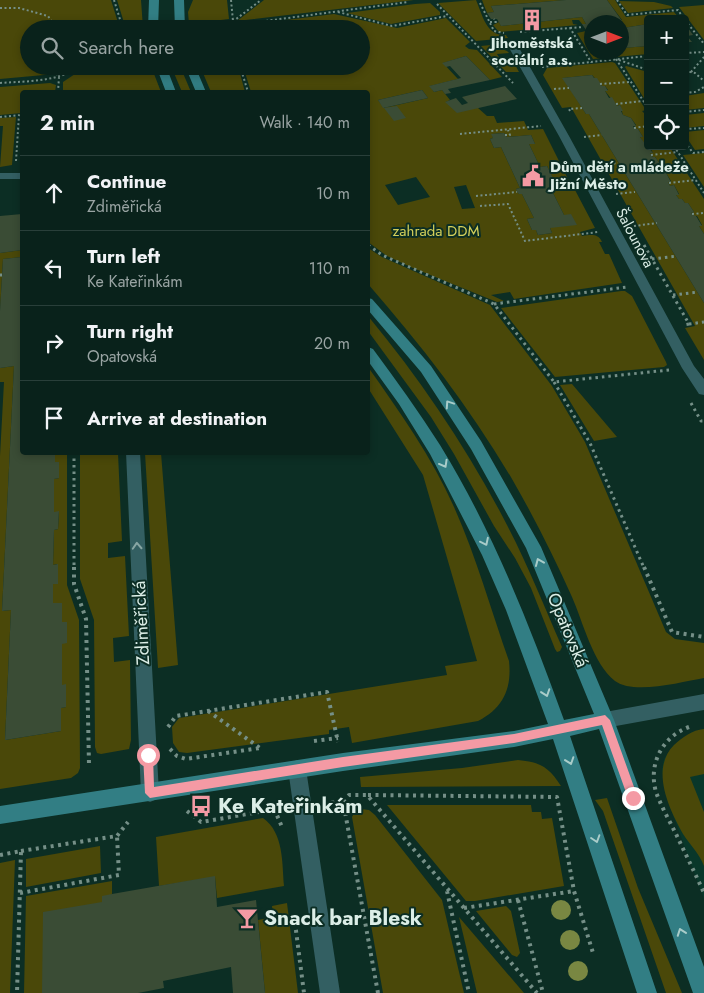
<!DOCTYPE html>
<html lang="en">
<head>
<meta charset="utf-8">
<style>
	:root { --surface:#09221b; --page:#122a24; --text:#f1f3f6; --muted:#99a4a3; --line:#293f3a }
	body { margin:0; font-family:Jost,sans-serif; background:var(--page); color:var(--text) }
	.controls { position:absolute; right:15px; top:15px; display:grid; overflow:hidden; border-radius:5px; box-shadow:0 2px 8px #0003 }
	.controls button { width:45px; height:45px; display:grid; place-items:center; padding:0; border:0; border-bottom:1px solid var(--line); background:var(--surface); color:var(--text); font:25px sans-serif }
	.compass { position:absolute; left:584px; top:15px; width:45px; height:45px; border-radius:50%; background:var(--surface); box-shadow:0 2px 8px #0003; rotate:90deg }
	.stop { position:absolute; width:15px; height:15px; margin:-11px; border:4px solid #f49aa4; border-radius:50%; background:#fff }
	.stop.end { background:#f49aa4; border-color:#fff; box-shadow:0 1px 5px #0008 }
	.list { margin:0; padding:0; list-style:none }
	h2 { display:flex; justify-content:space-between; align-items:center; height:65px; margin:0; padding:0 20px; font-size:21px }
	h2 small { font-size:16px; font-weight:400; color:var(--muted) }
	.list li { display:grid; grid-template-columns:32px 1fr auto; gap:15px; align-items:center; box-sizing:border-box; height:75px; padding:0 20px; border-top:1px solid var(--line) }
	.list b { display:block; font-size:19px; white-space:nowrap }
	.list p { margin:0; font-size:16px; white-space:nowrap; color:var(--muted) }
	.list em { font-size:16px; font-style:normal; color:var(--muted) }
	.icon { flex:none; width:28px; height:28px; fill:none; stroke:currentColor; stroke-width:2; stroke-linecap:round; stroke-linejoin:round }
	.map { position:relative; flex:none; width:704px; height:993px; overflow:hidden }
	.search { position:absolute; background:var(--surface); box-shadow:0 2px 8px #0003; left:20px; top:20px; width:350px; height:55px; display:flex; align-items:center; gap:12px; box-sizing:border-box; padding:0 18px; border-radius:28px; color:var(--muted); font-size:19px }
	.panel { position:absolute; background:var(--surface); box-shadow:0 2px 8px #0003; left:20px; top:90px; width:350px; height:365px; border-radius:5px }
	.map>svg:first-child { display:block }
	.built { fill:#09372a }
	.green { fill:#4a4809; fill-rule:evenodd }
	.building { fill:#3a4c35 }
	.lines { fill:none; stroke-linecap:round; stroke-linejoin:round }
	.path-far2 { stroke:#758f87; stroke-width:2; stroke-dasharray:2 2.5; stroke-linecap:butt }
	.path-far1 { stroke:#758f87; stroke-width:3; stroke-dasharray:2.5 4; stroke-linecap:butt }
	.path { stroke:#758f87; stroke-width:4; stroke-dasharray:3 4.5; stroke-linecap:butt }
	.street { fill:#335f62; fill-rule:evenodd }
	.secondary { fill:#327e84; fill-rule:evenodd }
	.tree { fill:#798742 }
	.oneway { stroke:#a9ccc9 }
	.oneway2 { stroke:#88a6a4 }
	.route { fill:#f49aa4 }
	.labels { text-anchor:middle; stroke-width:4; stroke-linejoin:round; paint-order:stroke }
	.far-poi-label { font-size:15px; font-weight:bold; fill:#dceee7; stroke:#0c2e24 }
	.far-park-label { font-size:15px; fill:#d3cf5a; stroke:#0c2e24 }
	.far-street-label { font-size:15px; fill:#dceee7; stroke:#0c2e24 }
	.street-label { font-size:18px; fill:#dceee7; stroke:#0c2e24 }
	.near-poi-label { font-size:21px; font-weight:bold; fill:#dceee7; stroke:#0c2e24; text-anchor:start }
</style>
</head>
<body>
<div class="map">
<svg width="704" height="993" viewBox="0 0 704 993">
	<rect width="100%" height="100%" fill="#0c2e24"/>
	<!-- built -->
	<path class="built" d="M 704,729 L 704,899 L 667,799 L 662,769 L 664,759 L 673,746 L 692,732 Z"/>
	<!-- green -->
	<path class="green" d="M 0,0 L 111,0 L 120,29 L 29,29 L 29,66 L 78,66 L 66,73 L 0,79 Z
		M 117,0 L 141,0 L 143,28 L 126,29 Z
		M 193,0 L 227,0 L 229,19 L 189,24 L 188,12 Z
		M 264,0 L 414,0 L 237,21 Z
		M 476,0 C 483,16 486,36 506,35 L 508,38 L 476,41 L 438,3 Z
		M 482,0 L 566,0 L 491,6 L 494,12 L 487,13 Z
		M 607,0 L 615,0 L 626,17 L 674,12 L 680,19 L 648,19 L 648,24 L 623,28 L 619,21 L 622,20 Z
		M 619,1 L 654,2 L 671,6 L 673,8 L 628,13 Z
		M 430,3 L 440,12 L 440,15 L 391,24 L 347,13 L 415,4 Z
		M 704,5 L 704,40 L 679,7 Z
		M 334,14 L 397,28 L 446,18 L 470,42 L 465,46 L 469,49 L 477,50 L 502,77 L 490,80 L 466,56 L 443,63 L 458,79 L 430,86 L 434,92 L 442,90 L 450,100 L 446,102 L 451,107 L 478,108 L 487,116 L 494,116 L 497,123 L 524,121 L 528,130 L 543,129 L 570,183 L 556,185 L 547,166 L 540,167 L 529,144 L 535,144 L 531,135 L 507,137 L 504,133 L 492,134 L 493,138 L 490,139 L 494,148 L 501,147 L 520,188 L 516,189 L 519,194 L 522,194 L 534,218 L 527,219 L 532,230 L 536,230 L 538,235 L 552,233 L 550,228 L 564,215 L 552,191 L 575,190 L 595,228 L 580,232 L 582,236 C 591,235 598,233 602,242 L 599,242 L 605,254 L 609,254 L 622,283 L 514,299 L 510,292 L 491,295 L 504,301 L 497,302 L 413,268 L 387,256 L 368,242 L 368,92 L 251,92 L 243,66 L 361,66 L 361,29 L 238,29 L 247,25 ZM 422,90 L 428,98 L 384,108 L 378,100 ZM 416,177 L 430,197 L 398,205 L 385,185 ZM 466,185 L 475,208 L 462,209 L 454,187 Z
		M 582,17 L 586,24 L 582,24 L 579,20 L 572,20 L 573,24 L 578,25 L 499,32 L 493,25 L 499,22 L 501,26 Z
		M 586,31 L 591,39 L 592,52 L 622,52 L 622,48 L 648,46 L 648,54 L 593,59 L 577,33 Z
		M 491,45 L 507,51 L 509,53 L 497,54 L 500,59 L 511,57 L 519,72 L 506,72 L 481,46 Z
		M 612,62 L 615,63 L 646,110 L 642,111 L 648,117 L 648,145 L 645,145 L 640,137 L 643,137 L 638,129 L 634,128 L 636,125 L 631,118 L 623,115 L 620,105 L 617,106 L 605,91 L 608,90 L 605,86 L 602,86 L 592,75 L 563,78 L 586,114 L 589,114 L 704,303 L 704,360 L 685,328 L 695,326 L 571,107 L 562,108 L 543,75 L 547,68 Z
		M 87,66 L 151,66 L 161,92 L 63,92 L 63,82 Z
		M 171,66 L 180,66 L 191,92 L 182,92 Z
		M 200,66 L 238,66 L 245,92 L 211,92 Z
		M 626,66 L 648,72 L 648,105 L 625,67 Z
		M 50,83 L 56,85 L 55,92 L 22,92 L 22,113 L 0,115 L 0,87 Z
		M 704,93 L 704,108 L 685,110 L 685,96 Z
		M 704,113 L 704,126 L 685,128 L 685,115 Z
		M 16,117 L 12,165 L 0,167 L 3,126 L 0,126 L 0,118 Z
		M 704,130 L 704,149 L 695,150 L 685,135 L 685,132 Z
		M 649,146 L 669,146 L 704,199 L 704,234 L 699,226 L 702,225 L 697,216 L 693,216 L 691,213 L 694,212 L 688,203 L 685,203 L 682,199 L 679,199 L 676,195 L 679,194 L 674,185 L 670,186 L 668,182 L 671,181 L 666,173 L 663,173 L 658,165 L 661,165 L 655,157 L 653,157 L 650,153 L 653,153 Z
		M 704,153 L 704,187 L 683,155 Z
		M 368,248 L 382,257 L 490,305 L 552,386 L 585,442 L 666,632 L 675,639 L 704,643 L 704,678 C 681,682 634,695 615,681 C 593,664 583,622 572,597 C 554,557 534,517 512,479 C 470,408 422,346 368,284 Z
		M 22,250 L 22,257 L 3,259 L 0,311 L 0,253 Z
		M 621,291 L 625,291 L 632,296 L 666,362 L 667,365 L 664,367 L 555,377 L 501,308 Z
		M 368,316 C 421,380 469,451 507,525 C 528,565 544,606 562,647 L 560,651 L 557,652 L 555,649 L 531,588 L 515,558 L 494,526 L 454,454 L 431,417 L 368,331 Z
		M 14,366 L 2,611 L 11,610 L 5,740 L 61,731 L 61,708 L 66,707 L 66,685 L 62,685 L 62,644 L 67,622 L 62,622 L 62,603 L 53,603 L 53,584 L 57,584 L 57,564 L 53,565 L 54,530 L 58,529 L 59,512 L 54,512 L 54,479 L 59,478 L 59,462 L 55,462 L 55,453 L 67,453 L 67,585 L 79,620 L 80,768 L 78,773 L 71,778 L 0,789 L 0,456 L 4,382 L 0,382 L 0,368 Z
		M 368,367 C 399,411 432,457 454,507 C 476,556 491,610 509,661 C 512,689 503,708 478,721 L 352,743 L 349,727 L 329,730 L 329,734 L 187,753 L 179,752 L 173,743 L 172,727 L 179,718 L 447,675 L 445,666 L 477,661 L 423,475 L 368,388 Z
		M 572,384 L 617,437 L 594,441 L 560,385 Z
		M 80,453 L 118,453 L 122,541 L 108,543 L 108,558 L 125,556 L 129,636 L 113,638 L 114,662 L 130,660 L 131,740 L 129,749 L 101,754 L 97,753 L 95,747 L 94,620 L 80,579 Z
		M 145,453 L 161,453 L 178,665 L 158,668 Z
		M 704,729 L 704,774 L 690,777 L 704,812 L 704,866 C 699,853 690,845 683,834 C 669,809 650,769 674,745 C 683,737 692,730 704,729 Z
		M 518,760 C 540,762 549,767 561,786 L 361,787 L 360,777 L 462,768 Z
		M 607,798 L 638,888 L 682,993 L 666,993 L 603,811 L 595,800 Z
		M 387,805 L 531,805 L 532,812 L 541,812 L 542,819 L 552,818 L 564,886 L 475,901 L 466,901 Z
		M 361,809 L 369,810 L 375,815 L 442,900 L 464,993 L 383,993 L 352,817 L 355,811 Z
		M 263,818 C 284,833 282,863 284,886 L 217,898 L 215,877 L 159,886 L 156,837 Z
		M 100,846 L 101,873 L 26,887 L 26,859 Z
		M 15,860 L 10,993 L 0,993 L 0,863 Z
		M 112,881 L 112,894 L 102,902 L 42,993 L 24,993 L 26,896 Z
		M 287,903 L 298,993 L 265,993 L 258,920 L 273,917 L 272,906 Z
		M 506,906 L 511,911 L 520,953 L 517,957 L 512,955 L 476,911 Z
		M 459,917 L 524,993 L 525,993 L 477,993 Z"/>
	<!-- building -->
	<path class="building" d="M 566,0 L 607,0 L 622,21 L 619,21 L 620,22 L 592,22 L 592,39 L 582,24 L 586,24 L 582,17 L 501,26 L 497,19 L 491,19 L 487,13 L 494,12 L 491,6 Z
		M 648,24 L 648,46 L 622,48 L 622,25 L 623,28 Z
		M 688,28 L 693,35 L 687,36 L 692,42 L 685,42 L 685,29 Z
		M 466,56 L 490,80 L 448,89 L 451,93 L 445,94 L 442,90 L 434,92 L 429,86 L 461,78 L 450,66 L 446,67 L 442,63 Z
		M 592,75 L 594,78 L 597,78 L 602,86 L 605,86 L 608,91 L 605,91 L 609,98 L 612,97 L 617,106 L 620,105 L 623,111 L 621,111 L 623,115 L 631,118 L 636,126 L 633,126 L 634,128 L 638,129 L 643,137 L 640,137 L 643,141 L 653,153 L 650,153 L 653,157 L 655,157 L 661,165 L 658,165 L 660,169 L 663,173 L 666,173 L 671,182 L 668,182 L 670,186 L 674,185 L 679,195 L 676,195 L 679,199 L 682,199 L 685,203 L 688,203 L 694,212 L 691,213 L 692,214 L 696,216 L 702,226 L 699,226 L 704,234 L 704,303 L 589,114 L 586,114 L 562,78 Z
		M 505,86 L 517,99 L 457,113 L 445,102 L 456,98 L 462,105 L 468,103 L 462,97 Z
		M 422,90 L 428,98 L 383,108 L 378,100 Z
		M 397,106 L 406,118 L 394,121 L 384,108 Z
		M 504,133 L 507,137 L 531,135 L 535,144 L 529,144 L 540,167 L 547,166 L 559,190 L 552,191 L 564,215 L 571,214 L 577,225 L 550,228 L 552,233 L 538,235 L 536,230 L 532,230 L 527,219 L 534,218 L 522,194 L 519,194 L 517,192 L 516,189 L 520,188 L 501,147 L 494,148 L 490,139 L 493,138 L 491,134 Z
		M 22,214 L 22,250 L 0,253 L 0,216 Z
		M 22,257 L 22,452 L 55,452 L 55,462 L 59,462 L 59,478 L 54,479 L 54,512 L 59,511 L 58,529 L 54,530 L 53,565 L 58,564 L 58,584 L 53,584 L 53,603 L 62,603 L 62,622 L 67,622 L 67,643 L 62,644 L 62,685 L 66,684 L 66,707 L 61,708 L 61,731 L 5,740 L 11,610 L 2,611 L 14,366 L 0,368 L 0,311 L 3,259 Z
		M 215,876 L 217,907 L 256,900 L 265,993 L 233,993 L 231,967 L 163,981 L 164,988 L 138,993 L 42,993 L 43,912 L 102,902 L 102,896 L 112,894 Z"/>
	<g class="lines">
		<!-- path-far2 -->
		<path class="path-far2" d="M 114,0 L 123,29
			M 231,0 L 233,21
			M 617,0 L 627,15 L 678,10 L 684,19
			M 480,3 L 494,31 L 504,33
			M 437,4 L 513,83
			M 0,8 L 19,8 L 48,16 L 57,29
			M 338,12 L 392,26 L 447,16
			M 685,20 L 704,44
			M 490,22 L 496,22 L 494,19
			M 195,27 L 231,23 L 235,25 L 408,2
			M 570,28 L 583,27
			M 228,29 L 231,23 L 261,0
			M 520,32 L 570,28 L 591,62 L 648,56
			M 685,53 L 704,52
			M 616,59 L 648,108
			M 619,60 L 648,70
			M 51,66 L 59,77 L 58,92
			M 240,66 L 248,92
			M 542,67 L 591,62
			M 685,71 L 695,73 L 704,81
			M 691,72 L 704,57
			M 0,83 C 29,81 57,82 82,66
			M 600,84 L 630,82
			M 554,89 L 569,88
			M 685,93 L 695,92 L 704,87
			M 616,104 L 643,101
			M 570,111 L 569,109 L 582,108
			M 685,112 L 704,110
			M 0,117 L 22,115
			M 634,128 L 648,126
			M 685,129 L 704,128
			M 460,134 L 541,126
			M 505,135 L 510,135 L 508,130
			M 584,137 L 602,135
			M 685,142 L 693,153 L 704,152
			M 674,146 L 704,193
			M 651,155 L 678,152
			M 16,161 L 19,115
			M 600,165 L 618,163
			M 669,183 L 696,180
			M 557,187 L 573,186
			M 616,194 L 635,192
			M 476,196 L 517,192
			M 480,206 L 508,204 L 525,241 L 598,232
			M 692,214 L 704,213
			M 634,226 L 657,223"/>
		<!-- path-far1 -->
		<path class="path-far1" d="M 368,245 L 382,255 L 494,304 L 554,382 L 669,370
			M 644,245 L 689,324 L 684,325
			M 652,259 L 677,256
			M 0,275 L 2,275
			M 673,295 L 698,292
			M 494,304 L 627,287
			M 689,324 L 704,322
			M 554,382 L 590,443 L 644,568
			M 691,403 L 701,421 L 704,421
			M 74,452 L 74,568"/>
		<!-- path -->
		<path class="path" d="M 74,567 L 74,584 L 86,619 L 89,765
			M 644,567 L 672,632 L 704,637
			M 208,711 L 260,748
			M 168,727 L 176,716 L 327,692 L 338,742
			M 689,727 C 662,737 648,764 656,792 C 661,806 669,820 676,834 C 685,853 695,873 704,893
			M 314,741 L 338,738
			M 170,749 L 177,756 L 186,759 L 260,748
			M 368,795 L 557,797 L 574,891 L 593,953
			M 324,804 L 343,801
			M 187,811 L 201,822 L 271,810 L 276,813 L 282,827
			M 21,851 L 117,836 L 128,822
			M 0,855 L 21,851 L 17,993
			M 447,891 L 469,993
			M 20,893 L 119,875 L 117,836
			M 518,900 L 543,993
			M 464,908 L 574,891
			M 294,915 L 304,993
			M 378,993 L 343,801 L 349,795 L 367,795 L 537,993"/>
		<!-- street -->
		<path class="street" d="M 513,43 L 518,46 L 569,136 L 694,366 L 704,379 L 704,395 L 699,394 L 682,368 L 559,136 L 508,46 Z
			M 0,173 L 22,173 L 22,179 L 0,179 Z
			M 126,452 L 140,452 L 159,793 L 157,799 L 150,802 L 143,799 L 141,793 Z
			M 704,694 L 704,710 L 605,728 L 599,726 L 596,720 L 599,714 L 605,712 Z
			M 297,760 L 303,763 L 306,769 L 340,993 L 320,993 L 288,769 L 291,763 Z"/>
		<!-- secondary -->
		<path class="secondary" d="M 149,0 L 159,0 L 158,29 L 148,29 Z
			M 174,0 L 184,0 L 185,29 L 175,29 Z
			M 156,66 L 166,66 L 176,92 L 166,92 Z
			M 185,66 L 195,66 L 206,92 L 196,92 Z
			M 368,298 L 372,299 L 431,366 L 481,441 L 541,547 L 614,720 L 704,967 L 704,993 L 693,993 L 599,729 L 570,736 L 657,993 L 637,993 L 553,739 L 514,747 L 343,771 L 0,824 L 0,806 L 343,753 L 514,731 L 548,724 L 506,610 L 482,555 L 430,454 L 399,404 L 368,361 L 368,347 L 373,349 C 396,380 419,412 440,445 C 493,531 530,626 564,720 L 594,714 L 526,548 L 471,449 L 421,372 L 368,310 Z"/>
	</g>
	<!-- trees -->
	<g class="tree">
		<circle cx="561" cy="910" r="10"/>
		<circle cx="570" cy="940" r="10"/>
		<circle cx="578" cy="971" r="10"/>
	</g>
	<!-- one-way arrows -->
	<defs><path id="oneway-chevron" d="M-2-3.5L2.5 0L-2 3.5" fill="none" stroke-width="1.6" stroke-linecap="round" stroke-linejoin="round" transform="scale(1.25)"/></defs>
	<g class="oneway">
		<use href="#oneway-chevron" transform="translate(449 404) rotate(-124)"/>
		<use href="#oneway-chevron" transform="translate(444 464) rotate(61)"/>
		<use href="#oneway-chevron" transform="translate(485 542) rotate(64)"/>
		<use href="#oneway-chevron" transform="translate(539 562) rotate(-113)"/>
		<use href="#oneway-chevron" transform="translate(546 693) rotate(71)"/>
		<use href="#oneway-chevron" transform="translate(570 761) rotate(71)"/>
		<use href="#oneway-chevron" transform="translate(596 839) rotate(72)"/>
		<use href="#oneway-chevron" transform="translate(681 932) rotate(-110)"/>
	</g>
	<use class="oneway2" href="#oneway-chevron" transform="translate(137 546) rotate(-93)"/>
	<!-- route -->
	<path class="route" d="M 605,715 L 610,720 L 638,798 L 633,803 L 628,798 L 602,725 L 514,743 L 343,767 L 150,798 L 145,793 L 143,755 L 148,750 L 153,755 L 154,787 L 343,757 L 514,734 Z"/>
	<!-- icons -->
	<defs>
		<g id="building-bare" transform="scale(1.725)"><path d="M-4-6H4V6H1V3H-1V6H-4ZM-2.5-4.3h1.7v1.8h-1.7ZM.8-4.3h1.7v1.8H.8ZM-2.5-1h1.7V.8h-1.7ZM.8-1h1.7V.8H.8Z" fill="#f49aa4" stroke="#0c2e24" stroke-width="2.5" paint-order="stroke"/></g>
		<g id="civic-bare" transform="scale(1.725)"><path d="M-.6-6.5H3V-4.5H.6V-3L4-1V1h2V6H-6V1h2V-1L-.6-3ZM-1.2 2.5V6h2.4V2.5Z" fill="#f49aa4" stroke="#0c2e24" stroke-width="2.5" paint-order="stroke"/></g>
		<g id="bus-bare" transform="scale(1.725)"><path d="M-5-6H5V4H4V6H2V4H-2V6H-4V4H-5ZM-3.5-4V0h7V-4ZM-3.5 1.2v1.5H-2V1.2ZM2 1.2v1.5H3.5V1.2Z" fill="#f49aa4" stroke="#0c2e24" stroke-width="2.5" paint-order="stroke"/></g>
		<g id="bar-bare" transform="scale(1.725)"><path d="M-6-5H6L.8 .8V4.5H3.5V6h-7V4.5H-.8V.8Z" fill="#f49aa4" stroke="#0c2e24" stroke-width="2.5" paint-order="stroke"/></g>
	</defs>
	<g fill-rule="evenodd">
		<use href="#building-bare" x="532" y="20"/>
		<use href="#civic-bare" x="533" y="176"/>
		<use href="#bus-bare" x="201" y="806"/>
		<use href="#bar-bare" x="247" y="918"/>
	</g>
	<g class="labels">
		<!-- far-poi labels -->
		<g class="far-poi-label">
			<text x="532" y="48">Jihoměstská<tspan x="532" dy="17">sociální a.s.</tspan></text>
			<text x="550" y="172" text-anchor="start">Dům dětí a mládeže<tspan x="550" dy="17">Jižní Město</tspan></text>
		</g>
		<!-- far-park labels -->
		<g class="far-park-label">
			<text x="436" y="236">zahrada DDM</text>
		</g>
		<!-- far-street labels -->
		<g class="far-street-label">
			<text transform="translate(635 238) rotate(62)" y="5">Šalounova</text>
		</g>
		<!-- street labels -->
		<g class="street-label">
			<text transform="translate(141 623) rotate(-93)" y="6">Zdiměřická</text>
			<text transform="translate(568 630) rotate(67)" y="6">Opatovská</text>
		</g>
		<!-- near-poi labels -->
		<g class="near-poi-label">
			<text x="218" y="813">Ke Kateřinkám</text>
			<text x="264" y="925">Snack bar Blesk</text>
		</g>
	</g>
</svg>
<div class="controls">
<button>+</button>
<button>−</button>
<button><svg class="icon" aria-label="locate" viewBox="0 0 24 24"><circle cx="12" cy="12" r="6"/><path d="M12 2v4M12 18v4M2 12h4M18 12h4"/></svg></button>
</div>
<svg class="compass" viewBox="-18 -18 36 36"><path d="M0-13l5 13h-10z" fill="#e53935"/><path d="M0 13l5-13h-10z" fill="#99a4a3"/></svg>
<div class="stop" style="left:148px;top:755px"></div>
<div class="stop end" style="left:633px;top:798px"></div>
<div class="search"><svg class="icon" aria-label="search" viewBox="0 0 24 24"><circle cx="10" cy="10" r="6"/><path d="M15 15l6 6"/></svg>Search here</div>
<section class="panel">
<h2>2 min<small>Walk · 140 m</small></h2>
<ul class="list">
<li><svg class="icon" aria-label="ahead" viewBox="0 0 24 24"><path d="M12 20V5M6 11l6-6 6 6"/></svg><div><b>Continue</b><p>Zdiměřická</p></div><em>10 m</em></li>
<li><svg class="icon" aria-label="left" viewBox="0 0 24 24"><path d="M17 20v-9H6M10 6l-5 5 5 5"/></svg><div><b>Turn left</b><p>Ke Kateřinkám</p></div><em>110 m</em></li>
<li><svg class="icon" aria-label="right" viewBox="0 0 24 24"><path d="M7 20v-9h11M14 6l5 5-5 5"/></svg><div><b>Turn right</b><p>Opatovská</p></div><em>20 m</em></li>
<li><svg class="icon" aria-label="arrive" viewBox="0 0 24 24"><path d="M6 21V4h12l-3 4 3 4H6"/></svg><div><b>Arrive at destination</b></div></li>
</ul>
</section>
</div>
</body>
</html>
